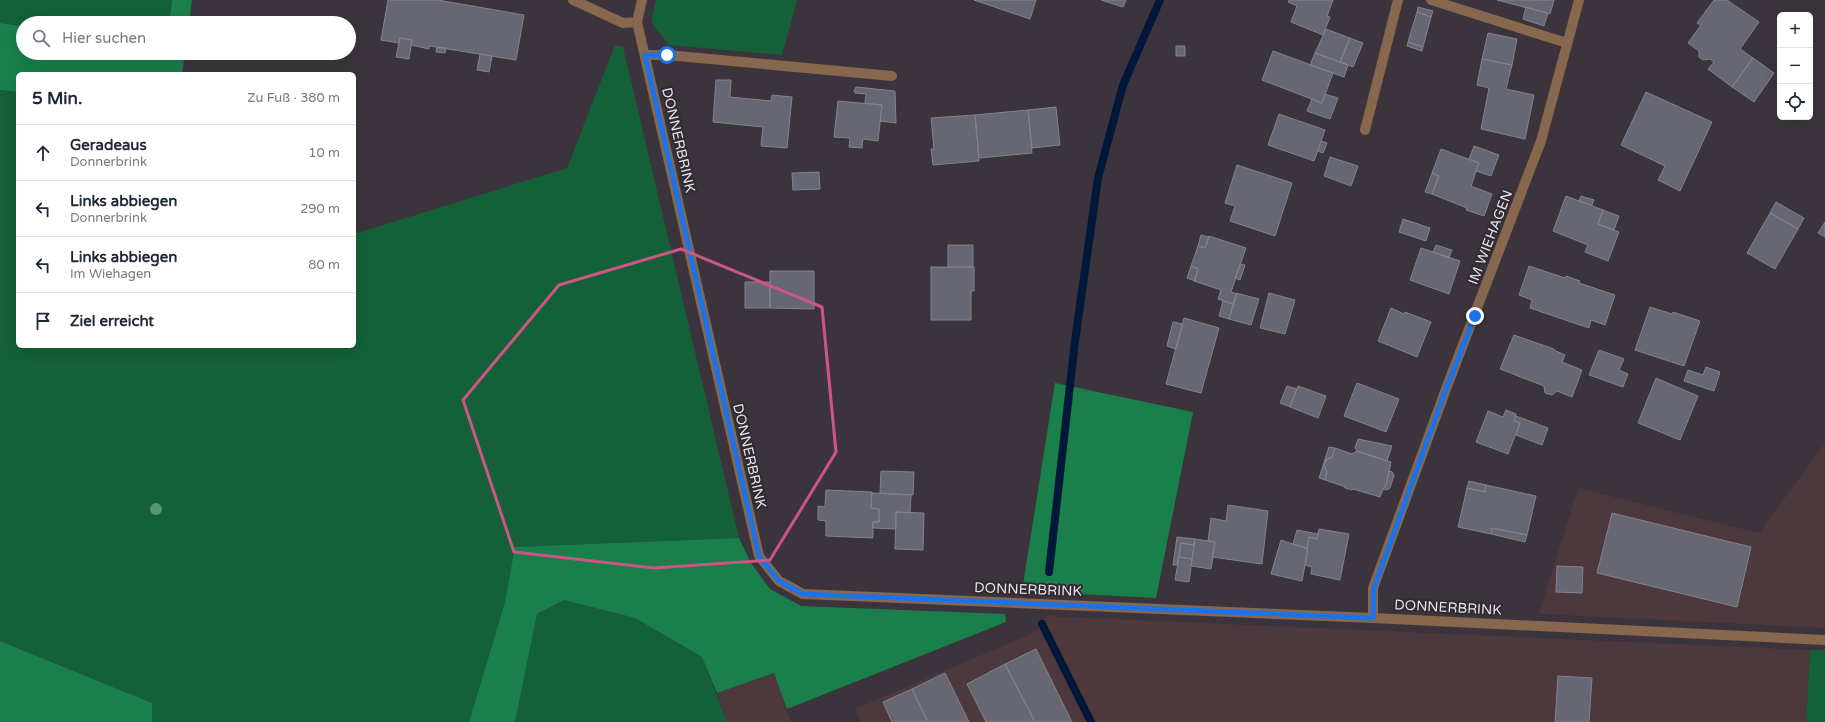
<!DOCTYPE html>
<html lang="de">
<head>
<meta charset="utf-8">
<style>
	:root { --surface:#fff; --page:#f6f6f7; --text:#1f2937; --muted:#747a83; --line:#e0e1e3 }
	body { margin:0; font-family:"Varela Round",sans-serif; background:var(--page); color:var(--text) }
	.controls { position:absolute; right:12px; top:12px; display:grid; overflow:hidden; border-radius:6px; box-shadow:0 4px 16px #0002 }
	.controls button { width:36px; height:36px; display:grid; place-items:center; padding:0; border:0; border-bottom:1px solid var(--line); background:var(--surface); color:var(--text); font:20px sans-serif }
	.stop { position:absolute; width:12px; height:12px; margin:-9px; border:3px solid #1a73e8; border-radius:50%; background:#fff }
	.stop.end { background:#1a73e8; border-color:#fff; box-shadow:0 1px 4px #0008 }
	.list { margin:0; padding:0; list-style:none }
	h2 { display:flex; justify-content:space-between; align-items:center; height:52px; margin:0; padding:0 16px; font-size:17px }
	h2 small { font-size:13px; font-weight:400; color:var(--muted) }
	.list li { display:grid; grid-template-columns:26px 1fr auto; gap:12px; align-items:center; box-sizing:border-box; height:56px; padding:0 16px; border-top:1px solid var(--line) }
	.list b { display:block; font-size:15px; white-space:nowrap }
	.list p { margin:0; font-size:13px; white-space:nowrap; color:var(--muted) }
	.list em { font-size:13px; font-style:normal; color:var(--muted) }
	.icon { flex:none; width:22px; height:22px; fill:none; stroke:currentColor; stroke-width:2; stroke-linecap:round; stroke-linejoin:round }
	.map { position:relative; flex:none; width:1825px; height:722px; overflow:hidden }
	.search { position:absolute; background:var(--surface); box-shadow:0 4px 16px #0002; left:16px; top:16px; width:340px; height:44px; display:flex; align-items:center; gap:10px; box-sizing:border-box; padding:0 14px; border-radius:22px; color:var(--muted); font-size:15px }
	.panel { position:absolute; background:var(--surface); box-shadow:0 4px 16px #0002; left:16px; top:72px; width:340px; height:276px; border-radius:6px }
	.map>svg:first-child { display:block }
	.commercial { fill:#4c383d }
	.green { fill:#146038 }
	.forest { fill:#19804b }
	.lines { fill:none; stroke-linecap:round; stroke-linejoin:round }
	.stream { stroke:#01183b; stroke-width:8 }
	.building { fill:#666772; stroke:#81838e }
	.minor { stroke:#87674e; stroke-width:10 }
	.tree { fill:#559570 }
	.route { stroke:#1a73e8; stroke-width:5 }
	.marked { fill:none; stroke:#cd5585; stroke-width:3; stroke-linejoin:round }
	.labels { text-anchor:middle; stroke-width:4; stroke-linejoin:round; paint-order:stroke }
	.street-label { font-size:14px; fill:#e6e2e7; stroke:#312a32 }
</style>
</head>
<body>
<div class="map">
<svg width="1825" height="722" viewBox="0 0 1825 722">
	<rect width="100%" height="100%" fill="#3b343c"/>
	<!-- commercial -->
	<path class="commercial" d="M 1825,443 L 1825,628 L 1539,614 L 1578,488 L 1759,533 Z
		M 1046,616 L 1810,650 L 1806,722 L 861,722 L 855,709 L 1035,632 Z
		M 774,673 L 791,722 L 727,722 L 717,693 Z"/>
	<!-- green -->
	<path class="green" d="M 0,0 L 172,0 L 169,23 L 23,23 L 23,26 L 0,23 Z
		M 656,0 L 797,0 L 782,55 L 669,45 L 651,22 Z
		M 615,45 L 623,47 L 739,538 L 516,547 L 505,602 L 469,722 L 152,722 L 152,703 L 0,641 L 0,90 L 18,92 L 18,346 L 354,346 L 354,234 L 567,168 Z
		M 564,600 L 635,618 L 702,657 L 727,722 L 515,722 L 537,614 Z
		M 1810,650 L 1825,650 L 1825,722 L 1806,722 Z"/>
	<!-- forest -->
	<path class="forest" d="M 172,0 L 192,0 L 189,23 L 169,23 Z
		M 0,23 L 23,26 L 23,53 L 185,53 L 182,74 L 18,74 L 18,92 L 0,90 Z
		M 1055,383 L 1193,412 L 1156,598 L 1022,591 Z
		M 739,538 L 751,563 L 770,589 L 801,606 L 1005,614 L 1006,622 L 787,709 L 774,673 L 717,693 L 702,657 L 635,618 L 564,600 L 537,614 L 515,722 L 469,722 L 505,602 L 515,547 Z
		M 0,641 L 152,703 L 152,722 L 0,722 Z"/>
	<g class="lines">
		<!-- stream -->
		<path class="stream" d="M 1049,572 L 1075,341 L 1098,178 L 1123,85 L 1160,0
			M 1042,624 L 1091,722"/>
	</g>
	<!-- building -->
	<path class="building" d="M 388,0 L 438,0 L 524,15 L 516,60 L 429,46 L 429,49 L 411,45 L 412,40 L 400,38 L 399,43 L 381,40 Z
		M 974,0 L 1036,0 L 1030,19 Z
		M 1101,0 L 1126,0 L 1123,7 Z
		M 1289,0 L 1333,0 L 1327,16 L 1330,17 L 1323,35 L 1291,22 L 1297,6 L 1288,2 Z
		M 1497,0 L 1554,0 L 1550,14 Z
		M 1714,0 L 1727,0 L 1759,22 L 1740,49 L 1753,58 L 1732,87 L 1708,69 L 1714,62 L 1710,59 L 1703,60 L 1699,57 L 1699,51 L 1688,43 L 1701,25 L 1697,23 Z
		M 1418,7 L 1433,11 L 1431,17 L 1417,12 Z
		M 1526,7 L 1548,13 L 1544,26 L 1523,19 Z
		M 1417,12 L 1431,17 L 1423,47 L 1408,42 Z
		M 1326,29 L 1350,38 L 1340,62 L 1315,53 Z
		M 1488,33 L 1517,39 L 1512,65 L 1482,59 Z
		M 400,38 L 412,40 L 409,59 L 396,57 Z
		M 1350,38 L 1363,43 L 1353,67 L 1340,62 Z
		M 1408,42 L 1423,47 L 1422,51 L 1407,46 Z
		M 1176,46 L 1185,46 L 1185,56 L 1176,56 Z
		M 437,47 L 446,48 L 445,53 L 436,52 Z
		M 1273,51 L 1333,73 L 1322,103 L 1262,80 Z
		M 1315,53 L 1348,65 L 1344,77 L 1310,65 Z
		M 480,54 L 492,56 L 489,72 L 477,70 Z
		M 1753,58 L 1774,73 L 1754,102 L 1732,87 Z
		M 1482,59 L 1512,65 L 1506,89 L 1534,95 L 1525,139 L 1481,129 L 1489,88 L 1477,85 Z
		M 716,80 L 731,80 L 730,97 L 771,101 L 772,95 L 792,97 L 787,148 L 761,146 L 763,127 L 713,122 Z
		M 856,87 L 895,91 L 896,123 L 880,121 L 882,105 L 865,103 L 866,94 L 855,93 L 854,91 Z
		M 1646,92 L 1712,122 L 1680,191 L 1658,180 L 1665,166 L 1621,145 Z
		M 1325,94 L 1338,98 L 1330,119 L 1307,111 L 1312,99 L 1322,103 Z
		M 838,101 L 882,105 L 878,141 L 863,139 L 862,148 L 849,147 L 850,138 L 834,137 Z
		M 1056,107 L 1060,145 L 1032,148 L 1028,110 Z
		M 1028,110 L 1032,153 L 979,158 L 975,115 Z
		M 1279,114 L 1325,130 L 1314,161 L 1268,145 Z
		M 975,115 L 979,161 L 933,165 L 931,149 L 934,149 L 931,118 Z
		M 1321,141 L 1327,143 L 1323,153 L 1318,151 Z
		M 1474,146 L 1499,155 L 1491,176 L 1476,171 L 1479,163 L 1469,159 Z
		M 1441,149 L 1479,163 L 1471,186 L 1492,194 L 1484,216 L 1466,210 L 1467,208 L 1432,194 L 1439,176 L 1432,173 Z
		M 1330,157 L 1358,166 L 1351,186 L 1324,176 Z
		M 1237,165 L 1292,183 L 1275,236 L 1230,221 L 1235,206 L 1225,203 Z
		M 819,172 L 820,189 L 793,190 L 792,173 Z
		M 1432,173 L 1439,176 L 1432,194 L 1425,192 Z
		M 1566,196 L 1603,210 L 1598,224 L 1619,232 L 1608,261 L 1585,252 L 1588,245 L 1553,231 Z
		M 1581,196 L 1594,200 L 1592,205 L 1579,201 Z
		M 1776,202 L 1804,218 L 1798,229 L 1770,213 Z
		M 1603,210 L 1619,216 L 1614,230 L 1598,224 Z
		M 1770,213 L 1798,229 L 1775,269 L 1747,253 Z
		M 1403,219 L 1430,228 L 1426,241 L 1399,232 Z
		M 1825,222 L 1825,237 L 1818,233 Z
		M 1201,235 L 1209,237 L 1205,248 L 1198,246 Z
		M 1209,236 L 1246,248 L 1231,292 L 1237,294 L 1234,304 L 1218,299 L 1221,290 L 1194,281 L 1198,269 L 1191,266 L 1198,246 L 1205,248 Z
		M 948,245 L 973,245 L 973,267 L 948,267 Z
		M 1436,245 L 1452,250 L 1449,258 L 1433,252 Z
		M 1421,248 L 1460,261 L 1449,294 L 1410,280 Z
		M 1240,264 L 1245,265 L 1240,280 L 1235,278 Z
		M 1191,266 L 1198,269 L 1195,281 L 1187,278 Z
		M 1529,266 L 1565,278 L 1566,276 L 1580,281 L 1579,283 L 1615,295 L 1605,325 L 1591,320 L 1589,328 L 1530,308 L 1532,300 L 1519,295 Z
		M 931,267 L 974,267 L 974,291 L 971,291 L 971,320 L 931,320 Z
		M 770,271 L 814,271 L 814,309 L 770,308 Z
		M 745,282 L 770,282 L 770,308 L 745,308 Z
		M 1236,293 L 1259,299 L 1251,325 L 1229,319 Z
		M 1269,293 L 1295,300 L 1285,334 L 1260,328 Z
		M 1223,301 L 1234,304 L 1229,319 L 1219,316 Z
		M 1650,307 L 1672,314 L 1673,312 L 1700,321 L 1684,366 L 1635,350 Z
		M 1391,308 L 1404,314 L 1405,312 L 1431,322 L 1417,357 L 1378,341 Z
		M 1184,318 L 1219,328 L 1201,393 L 1166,384 Z
		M 1173,322 L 1183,324 L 1176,349 L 1167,346 Z
		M 1514,335 L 1554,349 L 1554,350 L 1565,355 L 1562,362 L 1582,370 L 1572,397 L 1557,391 L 1552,395 L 1545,393 L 1544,386 L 1500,369 Z
		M 1599,350 L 1624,359 L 1619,370 L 1628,374 L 1623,387 L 1589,375 Z
		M 1706,367 L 1720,372 L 1714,391 L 1684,381 L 1688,370 L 1703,375 Z
		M 1656,378 L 1698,396 L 1680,440 L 1638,423 Z
		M 1357,383 L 1399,399 L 1386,432 L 1344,416 Z
		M 1287,386 L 1297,389 L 1290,407 L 1280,403 Z
		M 1298,386 L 1326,396 L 1318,418 L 1290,407 Z
		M 1506,410 L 1516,414 L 1514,421 L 1520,423 L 1508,454 L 1476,442 L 1488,411 L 1503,417 Z
		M 1516,416 L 1548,428 L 1542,445 L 1516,435 L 1520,423 L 1514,421 Z
		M 1358,439 L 1392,446 L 1387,461 L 1357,451 L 1355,448 Z
		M 1329,447 L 1335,448 L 1332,457 L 1326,460 L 1324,466 L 1327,472 L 1325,480 L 1319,478 Z
		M 1335,448 L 1352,454 L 1357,451 L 1391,462 L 1386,485 L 1384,487 L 1380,497 L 1353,489 L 1352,490 L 1345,488 L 1343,486 L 1325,480 L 1327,472 L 1324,466 L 1326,460 L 1332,457 Z
		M 881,471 L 914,472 L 913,495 L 880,493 Z
		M 1389,471 L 1392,472 L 1394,475 L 1390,488 L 1386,490 L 1383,489 L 1386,485 Z
		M 1469,481 L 1486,485 L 1485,492 L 1467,488 Z
		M 1486,485 L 1536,496 L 1527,535 L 1492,528 L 1491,534 L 1458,527 L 1467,488 L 1485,492 Z
		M 826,490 L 872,492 L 871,508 L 879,509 L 879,522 L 873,522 L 873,538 L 826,536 L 826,521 L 818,520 L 818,506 L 825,507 Z
		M 872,493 L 911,495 L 910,513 L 896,512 L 896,529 L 873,528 L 873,522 L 879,522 L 879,509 L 871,508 Z
		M 1228,505 L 1268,511 L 1262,564 L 1212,557 L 1215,542 L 1208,541 L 1211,518 L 1226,521 Z
		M 896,512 L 924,513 L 923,550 L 895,549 Z
		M 1612,513 L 1751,547 L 1737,607 L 1597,573 Z
		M 1492,528 L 1527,535 L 1525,542 L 1491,534 Z
		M 1319,529 L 1349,534 L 1340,580 L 1311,574 L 1312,567 L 1305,565 L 1309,537 L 1317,539 Z
		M 1297,530 L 1318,534 L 1317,539 L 1309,537 L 1307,548 L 1293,544 Z
		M 1177,537 L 1195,539 L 1194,545 L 1181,543 L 1177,565 L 1173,565 Z
		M 1195,539 L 1215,542 L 1211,569 L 1191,566 Z
		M 1281,540 L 1308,549 L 1302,581 L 1271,574 Z
		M 1181,543 L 1194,545 L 1192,559 L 1179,557 Z
		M 1179,557 L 1192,559 L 1189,582 L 1175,580 Z
		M 1557,566 L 1583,567 L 1582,593 L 1556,592 Z
		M 1036,649 L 1072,722 L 1035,722 L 1005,664 Z
		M 1005,664 L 1035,722 L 986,722 L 967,684 Z
		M 945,673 L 969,722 L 928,722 L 912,689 Z
		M 1558,676 L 1592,678 L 1589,722 L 1555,722 Z
		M 912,689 L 928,722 L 892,722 L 883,702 Z"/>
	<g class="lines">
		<!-- minor -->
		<path class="minor" d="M 573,0 L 623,23 L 637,22
			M 642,0 L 637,22 L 759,556 L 779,581 L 803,594 L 1373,618 L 1825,640
			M 1431,0 L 1567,43
			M 645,55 L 667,55 L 892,76
			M 1365,130 L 1398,0
			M 1373,618 L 1373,588 L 1446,389 L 1541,141 L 1579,0"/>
	</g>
	<!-- trees -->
	<circle class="tree" cx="156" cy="509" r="6"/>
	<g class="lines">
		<!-- route -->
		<path class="route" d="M 667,55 L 645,55 L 759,556 L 779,581 L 803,594 L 1373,618 L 1374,588 L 1446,389 L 1475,316"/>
	</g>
	<!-- marked area -->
	<path class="marked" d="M 681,249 L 822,307 L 836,452 L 770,560 L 654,568 L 514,552 L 463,400 L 559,285 Z"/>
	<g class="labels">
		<!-- street labels -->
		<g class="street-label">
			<text transform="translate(679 140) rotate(77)" y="5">DONNERBRINK</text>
			<text transform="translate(1490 237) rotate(-69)" y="5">IM WIEHAGEN</text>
			<text transform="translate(750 456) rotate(77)" y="5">DONNERBRINK</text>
			<text transform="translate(1028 589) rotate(2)" y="5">DONNERBRINK</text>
			<text transform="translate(1448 607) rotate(3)" y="5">DONNERBRINK</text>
		</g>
	</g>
</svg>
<div class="controls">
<button>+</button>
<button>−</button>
<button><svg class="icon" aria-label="locate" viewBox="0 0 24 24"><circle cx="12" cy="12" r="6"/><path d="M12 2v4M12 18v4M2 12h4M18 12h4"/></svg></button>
</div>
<div class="stop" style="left:667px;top:55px"></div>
<div class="stop end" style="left:1475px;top:316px"></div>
<div class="search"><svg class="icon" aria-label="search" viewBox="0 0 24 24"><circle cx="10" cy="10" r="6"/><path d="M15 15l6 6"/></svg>Hier suchen</div>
<section class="panel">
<h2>5 Min.<small>Zu Fuß · 380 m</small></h2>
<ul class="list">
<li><svg class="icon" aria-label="ahead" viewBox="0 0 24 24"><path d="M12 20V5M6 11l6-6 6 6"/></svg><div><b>Geradeaus</b><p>Donnerbrink</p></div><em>10 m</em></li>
<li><svg class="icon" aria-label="left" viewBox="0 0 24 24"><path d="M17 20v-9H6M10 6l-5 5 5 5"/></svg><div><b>Links abbiegen</b><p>Donnerbrink</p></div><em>290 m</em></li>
<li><svg class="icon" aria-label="left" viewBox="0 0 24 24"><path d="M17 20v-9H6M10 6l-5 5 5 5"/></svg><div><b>Links abbiegen</b><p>Im Wiehagen</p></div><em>80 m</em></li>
<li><svg class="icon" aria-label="arrive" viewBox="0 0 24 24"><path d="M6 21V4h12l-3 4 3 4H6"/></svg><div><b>Ziel erreicht</b></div></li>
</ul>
</section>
</div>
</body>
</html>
